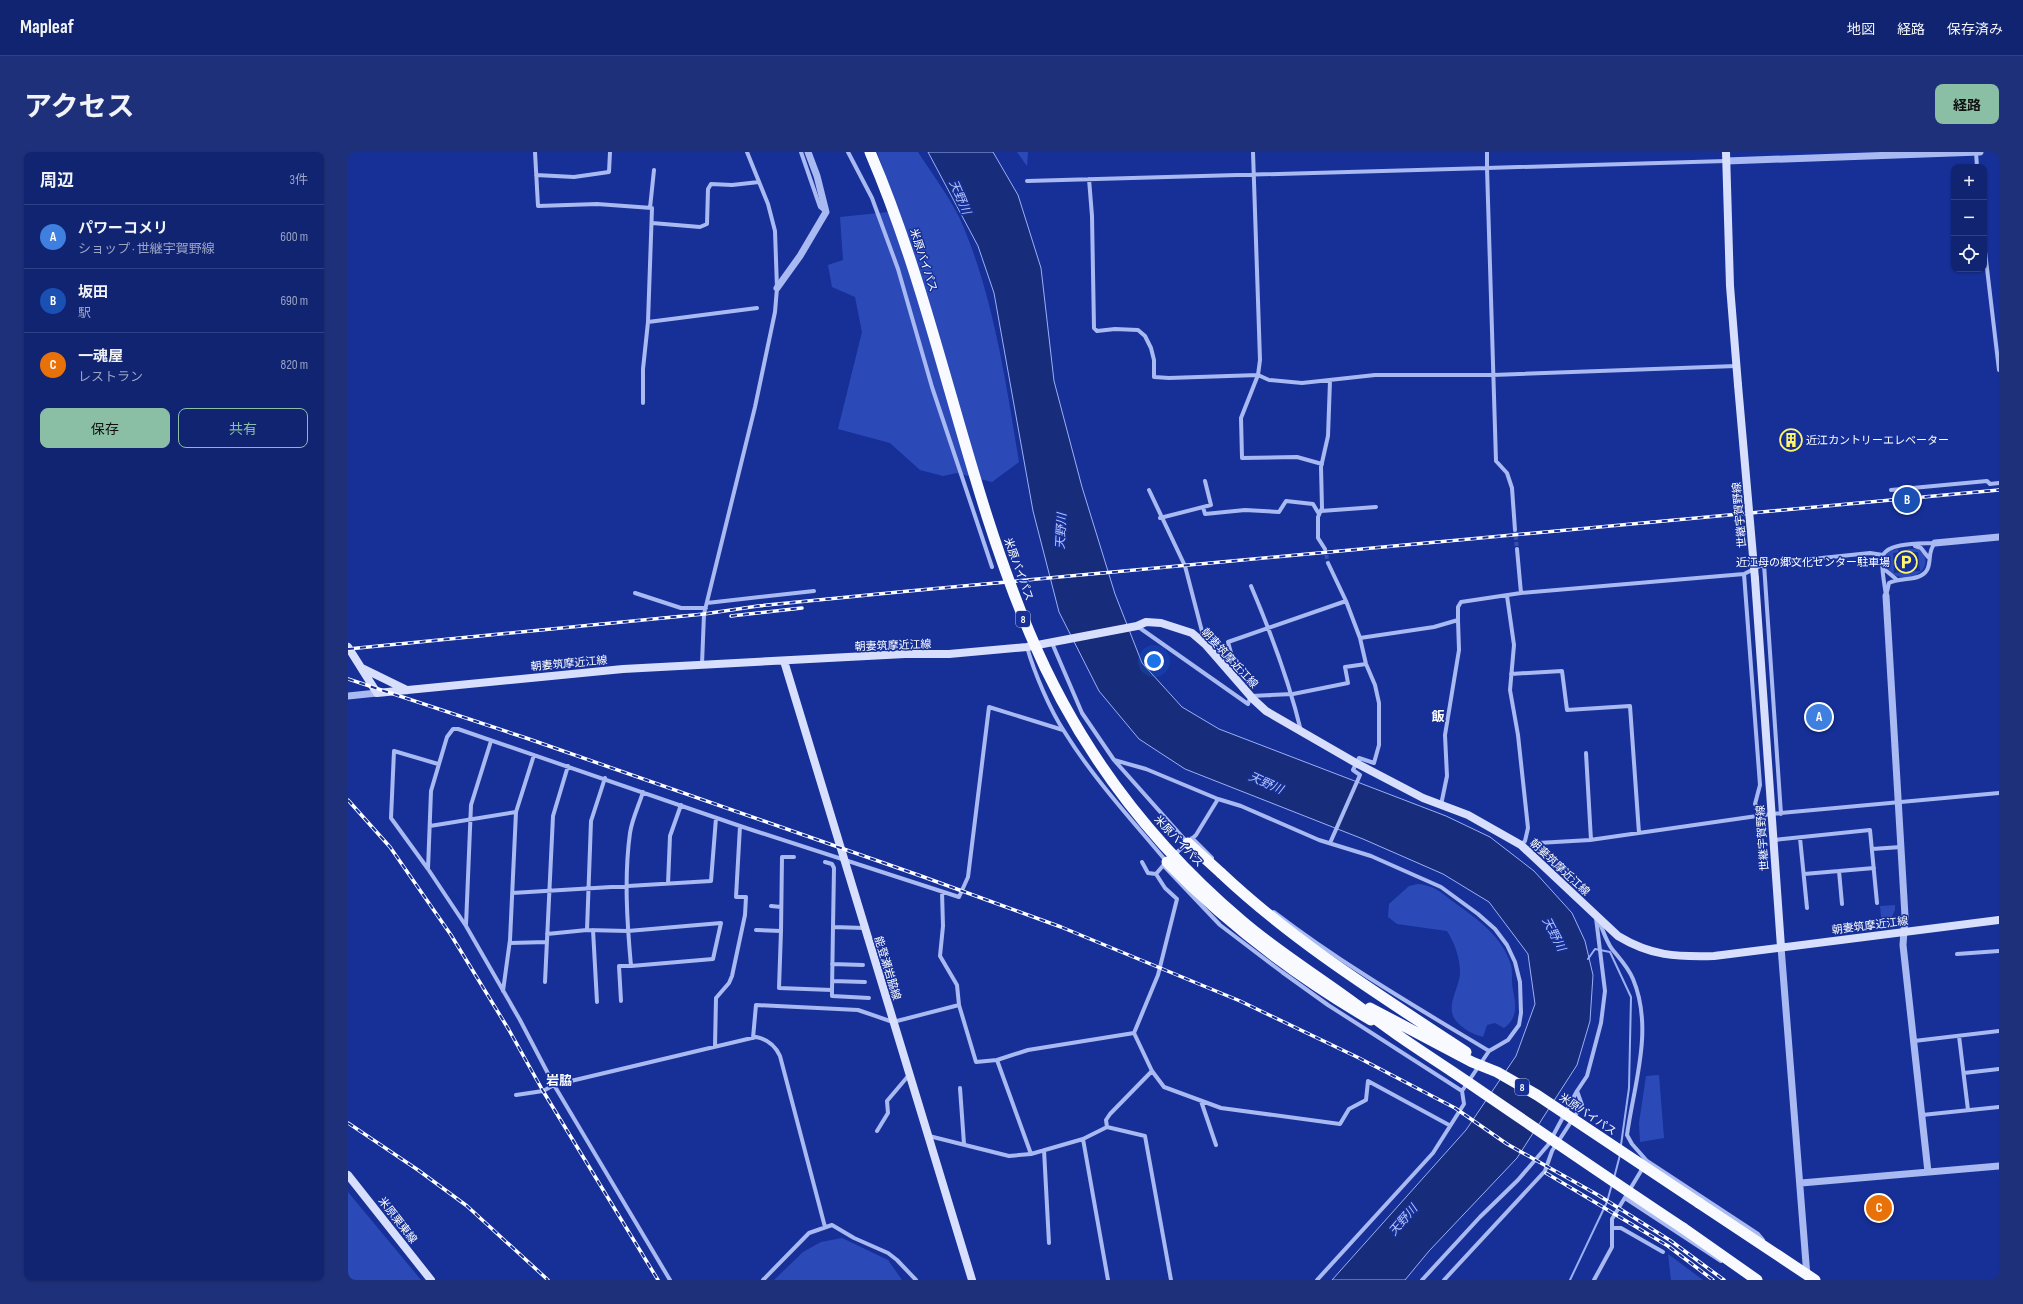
<!DOCTYPE html>
<html lang="ja">
<head>
<meta charset="utf-8">
<style>
	:root { --surface:#102472; --page:#1e307a; --text:#f1f3f6; --muted:#9ca4c4; --line:#304184; --accent:#8abfa5 }
	body { margin:0; font-family:"Sofia Sans Condensed","Noto Sans JP",sans-serif; background:var(--page); color:var(--text) }
	.controls { position:absolute; right:12px; top:12px; display:grid; overflow:hidden; border-radius:8px; box-shadow:0 1px 3px #0004 }
	.controls button { width:36px; height:36px; display:grid; place-items:center; padding:0; border:0; border-bottom:1px solid var(--line); background:var(--surface); color:var(--text); font:20px sans-serif }
	.you { position:absolute; left:806px; top:509px; width:14px; height:14px; margin:-10px; border:3px solid #fff; border-radius:50%; background:#1a73e8; box-shadow:0 0 0 6px #1a73e833 }
	.badge { display:grid; place-items:center; width:26px; height:26px; border-radius:50%; background:var(--accent); color:#fff; font-size:13px; font-weight:700 }
	.pin { position:absolute; translate:-50% -50%; border:2px solid #fff; box-shadow:0 1px 4px #0006 }
	.list { margin:0; padding:0; list-style:none }
	h2 { display:flex; justify-content:space-between; align-items:center; height:52px; margin:0; padding:0 16px; font-size:17px }
	h2 small { font-size:13px; font-weight:400; color:var(--muted) }
	.list li { display:grid; grid-template-columns:26px 1fr auto; gap:12px; align-items:center; box-sizing:border-box; height:64px; padding:0 16px; border-top:1px solid var(--line) }
	.list b { display:block; font-size:15px; white-space:nowrap }
	.list p { margin:0; font-size:13px; white-space:nowrap; color:var(--muted) }
	.list em { font-size:13px; font-style:normal; color:var(--muted) }
	.actions { display:flex; gap:8px; padding:12px 16px }
	.actions a { flex:1; padding:9px 0; border:1px solid var(--accent); border-radius:8px; text-align:center; font-size:14px; color:var(--accent) }
	.actions .main { background:var(--accent); color:#111 }
	.icon { flex:none; width:22px; height:22px; fill:none; stroke:currentColor; stroke-width:2; stroke-linecap:round; stroke-linejoin:round }
	.map { position:relative; flex:none; width:1651px; height:1128px; overflow:hidden; border-radius:8px }
	header { display:flex; align-items:center; gap:24px; box-sizing:border-box; height:56px; padding:0 20px; background:var(--surface); border-bottom:1px solid var(--line) }
	header strong { font-size:19px }
	nav { display:flex; gap:22px; margin-inline-start:auto; font-size:14px }
	.intro { display:flex; align-items:center; justify-content:space-between; box-sizing:border-box; height:96px; padding:0 24px }
	h1 { margin:0; font-size:28px }
	.button { padding:10px 18px; border-radius:8px; background:var(--accent); color:#111; font-size:14px; font-weight:700 }
	main { display:flex; gap:24px; padding:0 24px }
	aside { flex:1; background:var(--surface); border-radius:8px; box-shadow:0 1px 3px #0004 }
	.map>svg:first-child { display:block }
	.green { fill:#2c4ab7 }
	.water { fill:#182c7c; stroke:#9bb0f4 }
	.lines { fill:none; stroke-linecap:round; stroke-linejoin:round }
	.stream { stroke:#9bb0f4; stroke-width:2 }
	.minor-tunnel { stroke:#394fa7; stroke-width:4; stroke-dasharray:4 2; stroke-linecap:butt }
	.minor { stroke:#a9b9f2; stroke-width:4 }
	.tertiary { stroke:#a9b9f2; stroke-width:7 }
	.secondary { stroke:#d7dffc; stroke-width:8 }
	.trunk { stroke:#f9faff; stroke-width:11 }
	.rail-casing { stroke:#fff; stroke-width:3.5 }
	.rail { stroke:#163098; stroke-width:2; stroke-dasharray:6; stroke-linecap:butt }
	.secondary-bridge { stroke:#d7dffc; stroke-width:8 }
	.trunk-bridge { stroke:#f9faff; stroke-width:11 }
	.labels { text-anchor:middle; stroke-width:3; stroke-linejoin:round; paint-order:stroke }
	.shield { fill:#163098; stroke:#b9c1e0; stroke-width:1 }
	.shield-label { font-size:10px; font-weight:bold; fill:#fff }
	.street-label { font-size:11px; fill:#fff; stroke:#163098 }
	.poi-label { font-size:11px; fill:#fff; stroke:#163098; text-anchor:start }
	.water-label { font-size:12px; font-style:italic; fill:#b5c4f8; stroke:#163098 }
	.quarter-label { font-size:13px; font-weight:bold; fill:#fff; stroke:#163098 }
</style>
</head>
<body>
<header>
<strong>Mapleaf</strong>
<nav><a>地図</a><a>経路</a><a>保存済み</a></nav>
</header>
<div class="intro"><h1>アクセス</h1><a class="button">経路</a></div>
<main>
<aside>
<h2>周辺<small>3件</small></h2>
<ul class="list">
<li><span class="badge" style="background:#3f7fe0">A</span><div><b>パワーコメリ</b><p>ショップ · 世継宇賀野線</p></div><em>600 m</em></li>
<li><span class="badge" style="background:#1a4fb4">B</span><div><b>坂田</b><p>駅</p></div><em>690 m</em></li>
<li><span class="badge" style="background:#e8710a">C</span><div><b>一魂屋</b><p>レストラン</p></div><em>820 m</em></li>
</ul>
<div class="actions"><a class="main">保存</a><a>共有</a></div>
</aside>
<div class="map">
<svg width="1651" height="1128" viewBox="0 0 1651 1128">
	<rect width="100%" height="100%" fill="#163098"/>
	<!-- green -->
	<path class="green" d="M 529,0 L 570,0 C 584,22 601,44 612,67 C 645,141 658,231 671,310 L 644,330 L 609,321 L 595,324 L 572,318 L 542,291 L 490,277 L 514,180 L 507,145 L 484,135 L 480,113 L 495,108 L 492,65 L 550,59 Z
		M 669,0 L 680,0 L 679,14 Z
		M 1550,397 L 1550,400 L 1545,401 L 1546,421 L 1572,419 L 1570,400 L 1560,400 L 1560,397 L 1570,397 L 1576,402 C 1587,430 1532,436 1538,403 L 1542,399 Z
		M 1070,732 C 1086,733 1095,742 1107,751 C 1130,768 1154,784 1163,813 C 1165,821 1163,830 1165,838 C 1168,853 1170,866 1156,876 L 1147,871 L 1139,873 L 1135,885 C 1125,882 1119,879 1111,872 C 1094,857 1112,837 1112,820 C 1112,805 1106,790 1099,779 L 1049,772 L 1040,765 L 1041,752 L 1061,734 Z
		M 1547,753 L 1547,758 L 1540,773 L 1534,774 L 1532,754 Z
		M 1311,923 L 1316,986 L 1292,990 L 1291,971 L 1298,924 Z
		M 0,1040 L 73,1128 L 0,1128 Z
		M 494,1086 L 540,1108 L 554,1128 L 426,1128 L 455,1100 L 473,1090 Z
		M 1320,1102 L 1355,1128 L 1323,1128 Z"/>
	<!-- water -->
	<path class="water" d="M 580,0 L 645,0 L 670,43 L 693,116 L 706,229 L 734,335 L 767,442 L 794,511 L 834,555 L 871,577 L 1098,664 L 1142,685 L 1186,719 L 1224,761 L 1237,789 L 1245,823 L 1242,869 L 1229,913 L 1169,1006 L 1081,1099 L 1057,1128 L 984,1128 L 1118,978 L 1168,904 L 1187,852 L 1180,802 L 1141,750 L 1095,722 L 1015,687 L 837,617 L 791,587 L 751,539 L 711,460 L 685,359 L 646,141 L 630,94 Z"/>
	<g class="lines">
		<!-- stream -->
		<path class="stream" d="M 1240,807 L 1247,797 L 1262,800 L 1283,845 L 1281,936 L 1273,993
			M 1266,1026 L 1272,1003
			M 1222,1128 L 1259,1050 L 1264,1032"/>
		<!-- minor-tunnel -->
		<path class="minor-tunnel" d="M 1167,378 L 1169,397
			M 977,397 L 980,411"/>
		<!-- minor -->
		<path class="minor" d="M 187,0 L 190,54 L 249,52 L 304,56 L 300,170 L 295,217 L 295,251
			M 453,0 L 472,55 L 478,60
			M 500,0 L 524,46 L 550,117 L 584,235 L 644,415
			M 905,0 L 912,208 L 910,223 L 893,266 L 894,306 L 949,305 L 974,312
			M 1628,0 L 1629,15
			M 188,23 L 226,25 L 261,20 L 262,0
			M 741,27 L 744,64 L 746,176 L 749,179 L 767,177 L 790,178 L 797,184 L 803,196 L 806,208 L 806,225 L 821,226 L 910,223 L 921,228 L 954,231 L 1027,223 L 1145,223 L 1388,214
			M 679,29 L 1139,16 L 1139,0
			M 302,56 L 306,18
			M 304,71 L 352,75 L 359,72 L 360,37 L 363,32 L 384,33 L 411,30
			M 1636,91 L 1651,218
			M 300,170 L 409,156
			M 801,338 L 837,414 L 857,491
			M 1543,338 L 1639,329 L 1642,332 L 1651,331
			M 855,355 L 857,362 L 897,358 L 931,360 L 938,349 L 965,352 L 971,362
			M 973,359 L 1028,355
			M 812,366 L 863,353 L 857,329
			M 1167,378 L 1164,336 L 1159,321 L 1148,309 L 1139,16 L 1378,9
			M 1587,391 C 1579,400 1584,409 1579,418 C 1572,430 1552,425 1541,431 L 1538,444 C 1537,434 1532,412 1535,404 C 1539,390 1575,392 1587,391 Z
			M 1567,394 L 1573,396 L 1580,405
			M 977,397 L 970,386 L 970,365 L 974,356 L 973,315 L 980,284 L 982,229
			M 1169,397 L 1173,441
			M 980,411 L 998,449 L 1012,486
			M 1416,412 L 1433,662
			M 1536,417 L 1548,427
			M 1396,422 L 1412,633 L 1407,652 L 1415,663
			M 903,434 C 923,481 941,529 953,579
			M 287,441 L 333,456 L 358,456
			M 1159,444 L 1166,493 L 1162,538 L 1170,583 L 1180,676 L 1177,689 L 1173,693
			M 359,451 L 466,439
			M 789,474 L 900,552 L 903,544 L 945,542 L 1000,531 L 997,515 L 1018,512
			M 704,491 L 734,561 L 766,608 L 839,690
			M 679,495 C 686,520 702,558 716,579 C 745,626 783,667 818,709
			M 354,512 L 356,462 L 407,255 L 427,160 L 429,136 L 427,79 L 420,52 L 399,0
			M 874,512 L 883,501 L 880,490 L 998,449
			M 1163,522 L 1214,519 L 1219,558 L 1282,554 L 1291,681
			M 1238,601 L 1243,688
			M 766,608 L 798,617 L 870,647 L 893,654 L 971,688 L 1023,704 L 1093,735 L 1130,762 L 1147,777 L 1159,793 L 1167,810 L 1172,830 L 1173,861 L 1171,873 L 1160,888 L 1141,899 L 1114,939 L 1116,952 L 1085,1001 L 969,1128
			M 90,612 L 46,599 L 43,666 L 80,717 L 118,774 L 172,868 L 206,933 L 322,1128
			M 1093,653 L 1099,624 L 1097,583 L 1111,498 L 1110,468
			M 82,674 L 168,660
			M 844,686 L 864,706
			M 1452,686 L 1459,756
			M 1426,688 L 1522,678 L 1529,751
			M 982,691 L 1012,623 L 1005,618 L 1011,606 L 1026,611 L 1031,593 L 1031,551 L 1027,533 L 1018,512 L 1012,486 L 1086,475 L 1110,468 L 1110,455 L 1113,450 L 1173,441 L 1396,422 L 1416,412 L 1522,401 L 1535,403
			M 1524,697 L 1553,695
			M 1179,698 L 1190,691 L 1242,688 L 1423,662 L 1651,641
			M 826,703 L 848,683 L 870,647
			M 477,710 L 484,712 L 486,716 L 485,775 L 516,776
			M 794,710 L 800,721 L 808,722 L 817,736 L 829,747 L 810,823 L 786,881 L 804,919 L 816,935 L 873,956 L 992,972 L 1001,957 L 1018,948 L 1020,929 L 1101,973
			M 817,715 L 872,773 L 934,820 L 980,853 L 1114,939
			M 80,717 L 83,639 L 99,585 L 105,577 L 110,577 L 392,674 L 611,745 L 620,725 L 641,555 L 715,578
			M 1491,719 L 1494,752
			M 808,722 L 818,710
			M 1456,722 L 1526,716
			M 320,732 L 322,684 L 333,653
			M 164,741 L 363,729 L 368,666
			M 423,754 L 433,755
			M 926,760 C 994,812 1068,855 1141,899
			M 1251,769 C 1255,778 1258,789 1264,797 C 1272,807 1280,815 1285,827 C 1306,877 1286,932 1279,983 L 1284,992 L 1299,1009 L 1264,1067 L 1264,1076 L 1273,1076 L 1315,1100
			M 118,773 L 123,653 L 143,589
			M 239,778 L 243,669 L 257,626
			M 245,778 L 249,850
			M 408,778 L 433,779 L 431,836 L 484,838 L 485,775
			M 433,779 L 434,705 L 446,705
			M 199,782 L 239,778 L 280,779 L 373,771 L 365,807 L 283,814 C 279,770 276,724 282,681 C 284,667 291,653 295,640
			M 162,791 L 199,790
			M 1609,802 L 1651,799
			M 484,812 L 515,813
			M 484,829 L 517,830
			M 197,830 L 205,664 L 220,614
			M 484,838 L 484,844 L 521,846
			M 155,839 L 162,788 L 168,660 L 186,603
			M 273,849 L 271,814 L 283,814
			M 611,853 L 628,910 L 649,908 L 683,1002
			M 1611,884 L 1620,958
			M 405,886 L 408,853 L 510,858 L 545,870 L 611,853 L 609,833 L 592,804 L 595,774 L 594,740
			M 1566,889 L 1651,879
			M 367,895 L 368,846 L 381,831 L 384,824 L 397,763 L 398,745 L 388,745 L 392,674
			M 649,908 L 680,898 L 786,881
			M 1616,921 L 1651,917
			M 612,936 L 616,992
			M 168,943 L 195,939 L 206,933 L 408,885 C 419,887 427,893 432,904 L 477,1075
			M 853,949 L 868,993
			M 1574,963 L 1651,955
			M 759,975 L 758,968 L 762,962 L 804,919
			M 529,979 L 540,961 L 539,949 L 561,923
			M 581,984 L 661,1004 L 683,1002 L 735,987 L 759,975 L 797,984 L 823,1128
			M 735,987 L 760,1128
			M 696,998 L 701,1091
			M 1299,1009 L 1410,1082 L 1415,1088
			M 1277,1046 L 1373,1109
			M 415,1128 L 461,1081 L 484,1073 L 506,1086 L 540,1101 L 549,1108 L 568,1128
			M 1074,1128 L 1132,1065 L 1170,1028 L 1200,993 L 1229,939 L 1239,924 L 1253,871 L 1257,839 L 1248,766
			M 1096,1128 L 1197,1019 L 1204,999 L 1234,953 L 1229,939
			M 1246,1128 L 1264,1095 L 1264,1076"/>
		<!-- tertiary -->
		<path class="tertiary" d="M 1378,9 L 1632,0
			M 429,136 L 452,104 L 478,60 L 469,24 L 460,0
			M 1587,391 L 1651,385
			M 1538,444 L 1557,764 L 1555,793 L 1580,1020
			M 0,544 L 29,541
			M 1433,795 L 1459,1124
			M 1453,1031 L 1651,1014"/>
		<!-- secondary -->
		<path class="secondary" d="M 1378,0 L 1382,134 L 1390,233
			M 1407,427 L 1433,795
			M 0,495 L 29,541 L 275,517 L 557,502 L 601,502 L 679,495 L 789,474 L 798,470 L 813,471 L 844,481 L 858,493 L 905,547 L 918,559 L 1008,611 L 1075,646 L 1120,663 L 1173,693 L 1270,784 C 1303,804 1328,805 1366,804 L 1651,768
			M 436,509 L 624,1128
			M 14,516 L 59,538
			M 0,1023 L 83,1128"/>
		<!-- trunk -->
		<path class="trunk" d="M 840,691 L 873,721
			M 819,710 C 879,772 948,824 1023,868
			M 1351,1051 L 1467,1128
			M 1335,1076 L 1409,1128"/>
		<!-- rail casing -->
		<g class="rail-casing">
			<path id="rail" d="M 383,464 L 454,456
				M 0,497 L 356,462 L 410,454 L 561,439 L 1651,338
				M 0,527 L 178,586 L 573,724 L 713,775 L 892,849 L 1011,906 L 1107,956 L 1159,992 L 1250,1043 L 1323,1089 L 1376,1128
				M 0,648 L 42,695 L 103,783 L 161,878 L 195,939 L 310,1128
				M 0,971 L 70,1018 L 119,1054 L 200,1128
				M 1198,1021 L 1320,1094 L 1365,1128"/>
		</g>
		<!-- rail -->
		<use href="#rail" class="rail"/>
		<!-- secondary-bridge -->
		<path class="secondary-bridge" d="M 1390,233 L 1407,427"/>
		<!-- trunk-bridge -->
		<path class="trunk-bridge" d="M 522,0 C 589,156 616,326 682,482 C 729,594 802,691 894,769 C 923,794 954,814 985,836 C 1008,852 1031,870 1054,886 C 1077,902 1101,917 1124,933 C 1194,981 1264,1029 1335,1076
			M 873,721 C 946,790 1033,844 1118,900
			M 1022,856 L 1124,910 L 1149,920 L 1189,943 L 1351,1051"/>
	</g>
	<!-- icons -->
	<defs>
		<g id="building-ring" transform="scale(1.15)"><circle r="9.5" fill="#163098" stroke="#fff669" stroke-width="1.5"/><path d="M-4-6H4V6H1V3H-1V6H-4ZM-2.5-4.3h1.7v1.8h-1.7ZM.8-4.3h1.7v1.8H.8ZM-2.5-1h1.7V.8h-1.7ZM.8-1h1.7V.8H.8Z" fill="#fff669"/></g>
		<g id="parking-ring" transform="scale(1.15)"><circle r="9.5" fill="#163098" stroke="#fff669" stroke-width="1.5"/><path d="M-3.5-5.5H1a3.5 3.5 0 0 1 0 7H-1V5.5H-3.5ZM-1-3.4V-.6H.8a1.4 1.4 0 0 0 0-2.8Z" fill="#fff669"/></g>
	</defs>
	<g fill-rule="evenodd">
		<use href="#building-ring" x="1443" y="288"/>
		<use href="#parking-ring" x="1558" y="410"/>
	</g>
	<g class="labels">
		<!-- shield labels -->
		<g class="shield">
			<rect x="668" y="459" width="14" height="16" rx="3"/>
			<rect x="1167" y="927" width="14" height="16" rx="3"/>
		</g>
		<g class="shield-label">
			<text x="675" y="471">8</text>
			<text x="1174" y="939">8</text>
		</g>
		<!-- street labels -->
		<g class="street-label">
			<text transform="translate(576 108) rotate(72)" y="4">米原バイパス</text>
			<text transform="translate(1391 363) rotate(-95)" y="4">世継宇賀野線</text>
			<text transform="translate(671 417) rotate(70)" y="4">米原バイパス</text>
			<text transform="translate(545 493) rotate(-2)" y="4">朝妻筑摩近江線</text>
			<text transform="translate(882 506) rotate(47)" y="4">朝妻筑摩近江線</text>
			<text transform="translate(221 511) rotate(-5)" y="4">朝妻筑摩近江線</text>
			<text transform="translate(1414 686) rotate(-94)" y="4">世継宇賀野線</text>
			<text transform="translate(831 689) rotate(47)" y="4">米原バイパス</text>
			<text transform="translate(1212 715) rotate(43)" y="4">朝妻筑摩近江線</text>
			<text transform="translate(1522 773) rotate(-7)" y="4">朝妻筑摩近江線</text>
			<text transform="translate(540 816) rotate(73)" y="4">能登瀬岩脇線</text>
			<text transform="translate(1240 962) rotate(34)" y="4">米原バイパス</text>
			<text transform="translate(50 1068) rotate(52)" y="4">米原栗東線</text>
		</g>
		<!-- poi labels -->
		<g class="poi-label">
			<text x="1458" y="292">近江カントリーエレベーター</text>
			<text x="1542" y="414" text-anchor="end">近江母の郷文化センター駐車場</text>
		</g>
		<!-- water labels -->
		<g class="water-label">
			<text transform="translate(612 45) rotate(67)" y="4">天野川</text>
			<text transform="translate(713 379) rotate(-87)" y="4">天野川</text>
			<text transform="translate(918 631) rotate(24)" y="4">天野川</text>
			<text transform="translate(1206 782) rotate(63)" y="4">天野川</text>
			<text transform="translate(1055 1068) rotate(-49)" y="4">天野川</text>
		</g>
		<!-- quarter labels -->
		<g class="quarter-label">
			<text x="1090" y="569">飯</text>
			<text x="211" y="933">岩脇</text>
		</g>
	</g>
</svg>
<div class="controls">
<button>+</button>
<button>−</button>
<button><svg class="icon" aria-label="locate" viewBox="0 0 24 24"><circle cx="12" cy="12" r="6"/><path d="M12 2v4M12 18v4M2 12h4M18 12h4"/></svg></button>
</div>
<div class="you"></div>
<div class="pin badge" style="left:1471px;top:565px;background:#3f7fe0">A</div>
<div class="pin badge" style="left:1559px;top:348px;background:#1a4fb4">B</div>
<div class="pin badge" style="left:1531px;top:1056px;background:#e8710a">C</div>
</div>
</main>
</body>
</html>
